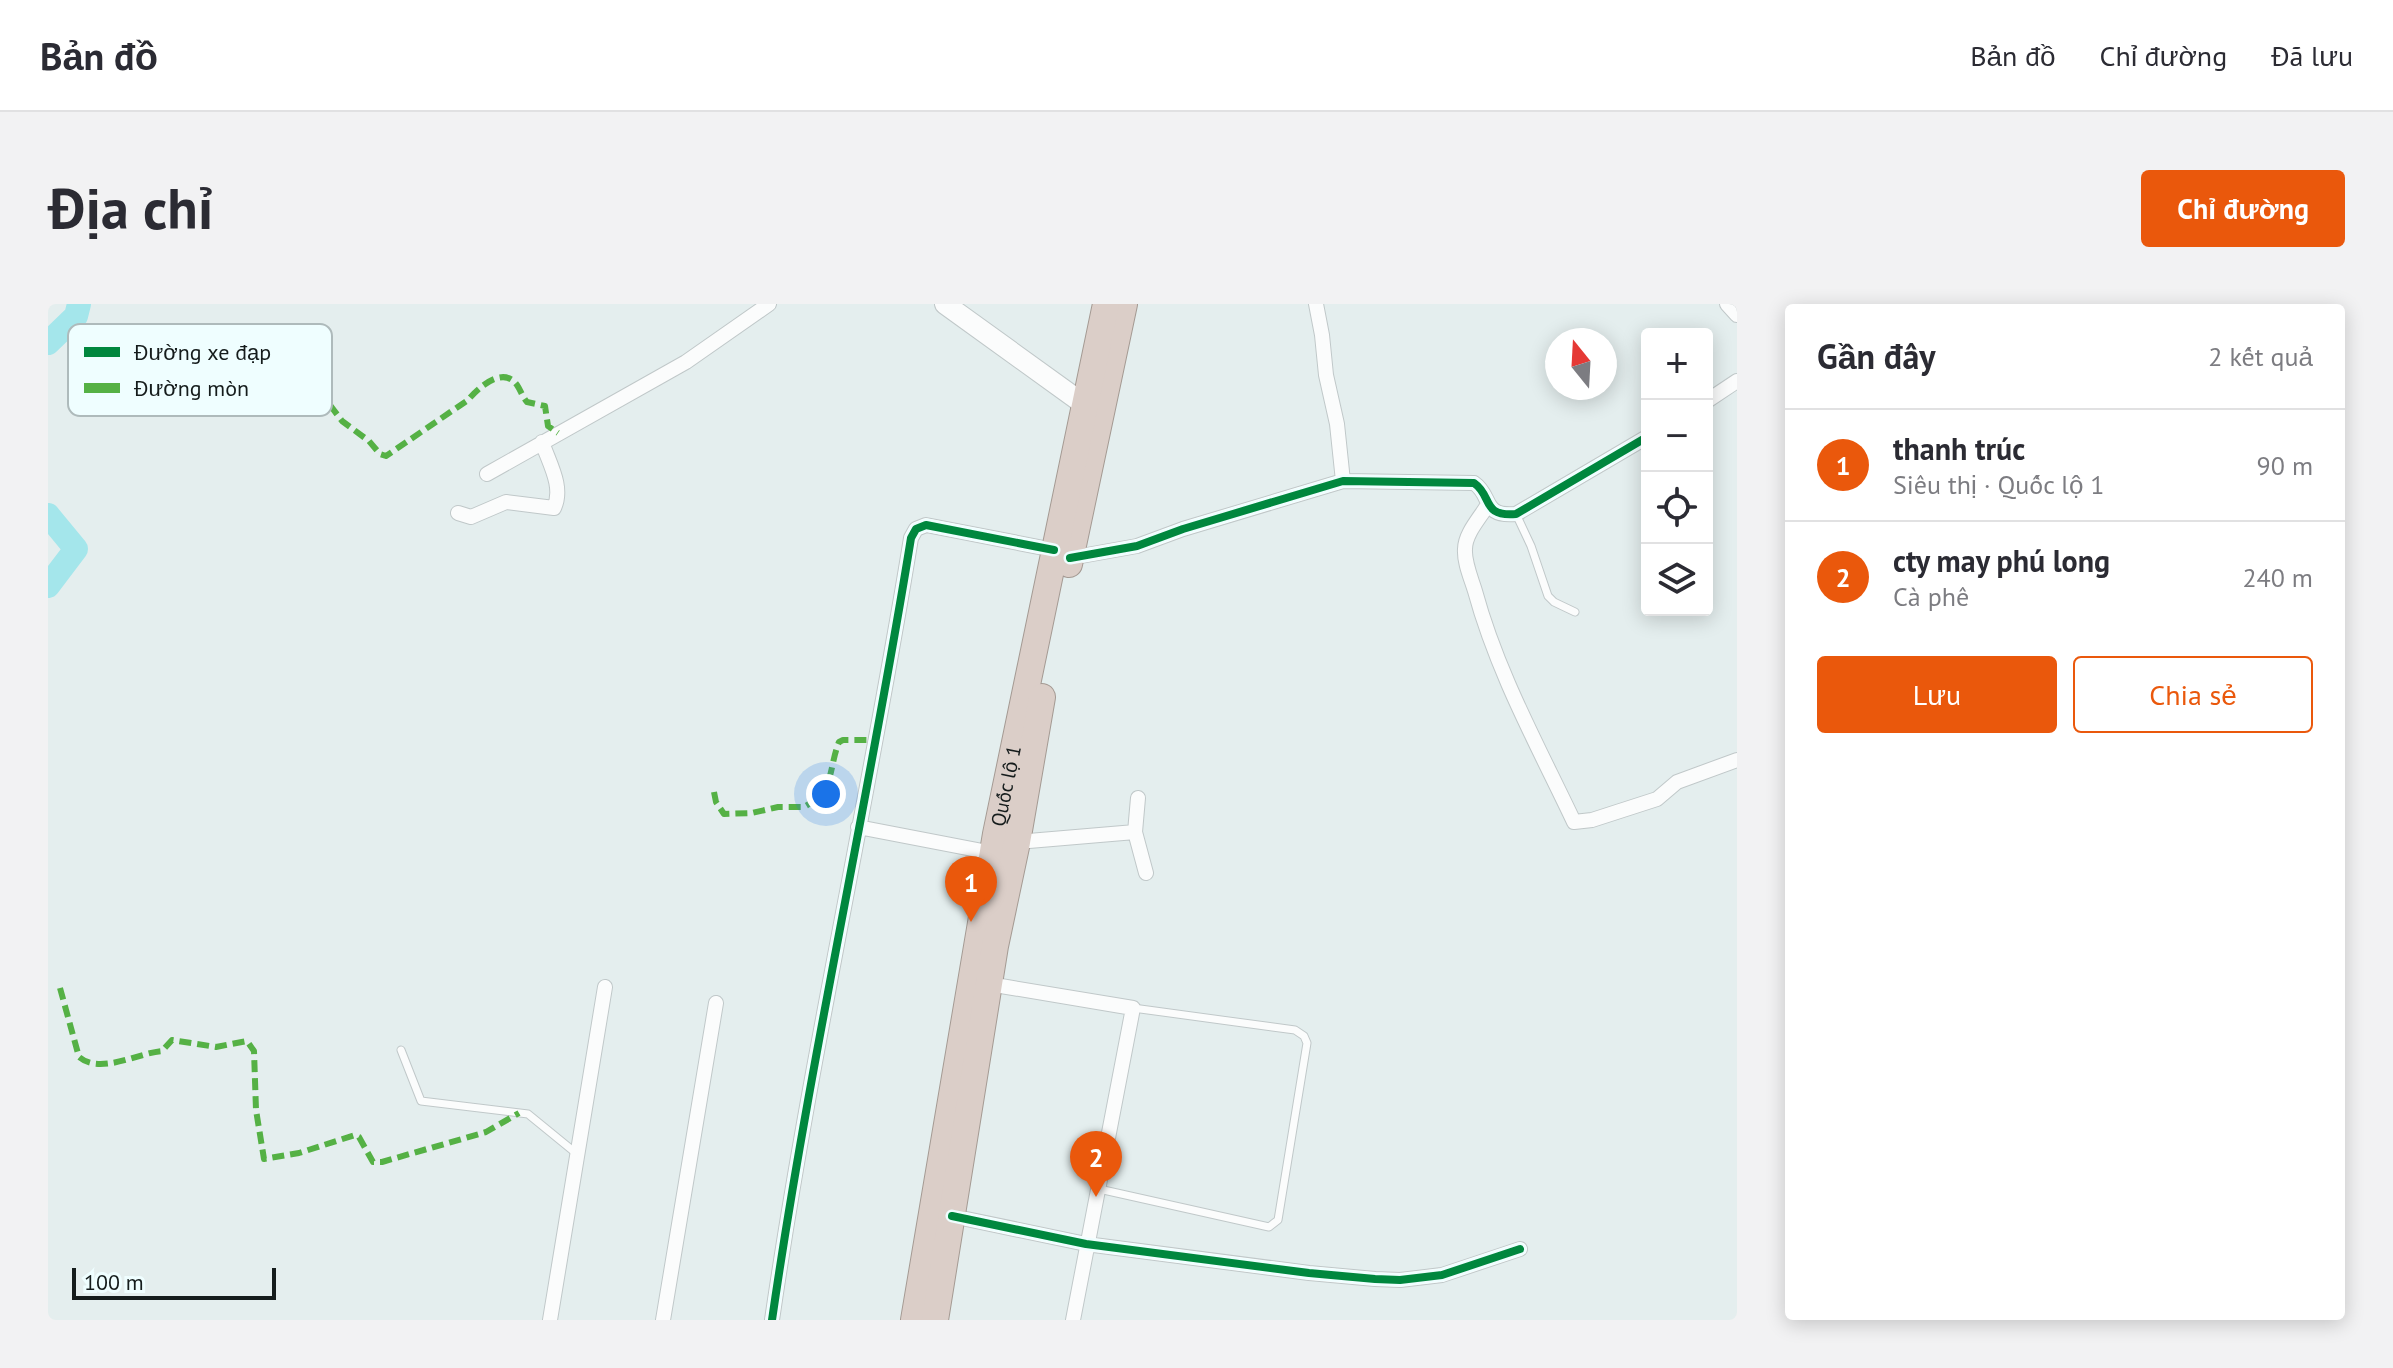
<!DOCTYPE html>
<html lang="vi">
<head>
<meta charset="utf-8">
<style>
	:root { --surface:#fff; --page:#f2f2f3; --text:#2b2b33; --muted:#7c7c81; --line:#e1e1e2; --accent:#ea580c }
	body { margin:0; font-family:"PT Sans",sans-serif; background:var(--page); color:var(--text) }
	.controls { position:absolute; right:24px; top:24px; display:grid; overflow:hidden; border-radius:8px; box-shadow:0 4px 20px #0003 }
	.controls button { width:72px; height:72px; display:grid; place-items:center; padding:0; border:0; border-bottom:2px solid var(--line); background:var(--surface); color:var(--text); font:40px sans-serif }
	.compass { position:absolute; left:1497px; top:24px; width:72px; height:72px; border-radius:50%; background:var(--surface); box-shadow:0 4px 20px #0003; rotate:342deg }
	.scale { position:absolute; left:24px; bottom:20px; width:204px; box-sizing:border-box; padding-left:8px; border:4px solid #151c1c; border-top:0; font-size:22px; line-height:28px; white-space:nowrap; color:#151c1c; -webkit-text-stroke:6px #effeff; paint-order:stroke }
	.you { position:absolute; left:778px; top:490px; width:28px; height:28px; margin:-20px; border:6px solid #fff; border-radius:50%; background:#1a73e8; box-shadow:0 0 0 12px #1a73e833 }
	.badge { display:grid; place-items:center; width:52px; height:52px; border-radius:50%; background:var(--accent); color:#fff; font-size:26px; font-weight:700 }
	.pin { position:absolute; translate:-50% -66px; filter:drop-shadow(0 2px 4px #0008) }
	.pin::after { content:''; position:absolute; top:42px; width:28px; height:24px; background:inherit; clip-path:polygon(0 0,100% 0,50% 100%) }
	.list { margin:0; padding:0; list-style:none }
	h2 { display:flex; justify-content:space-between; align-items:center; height:104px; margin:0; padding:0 32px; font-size:34px }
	h2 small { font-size:26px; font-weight:400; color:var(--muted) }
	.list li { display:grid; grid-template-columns:52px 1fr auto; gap:24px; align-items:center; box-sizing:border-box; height:112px; padding:0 32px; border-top:2px solid var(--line) }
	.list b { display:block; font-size:30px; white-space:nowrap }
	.list p { margin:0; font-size:26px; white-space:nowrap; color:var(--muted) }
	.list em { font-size:26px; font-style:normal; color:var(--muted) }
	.actions { display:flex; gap:16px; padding:24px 32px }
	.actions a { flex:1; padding:18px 0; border:2px solid var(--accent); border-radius:8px; text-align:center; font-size:28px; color:var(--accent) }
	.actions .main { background:var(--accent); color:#fff }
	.icon { flex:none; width:44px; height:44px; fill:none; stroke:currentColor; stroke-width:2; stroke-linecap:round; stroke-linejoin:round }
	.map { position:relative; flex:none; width:1689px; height:1016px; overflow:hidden; border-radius:8px }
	header { display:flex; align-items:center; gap:48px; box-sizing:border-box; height:112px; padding:0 40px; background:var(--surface); border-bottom:2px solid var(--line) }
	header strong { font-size:38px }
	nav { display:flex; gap:44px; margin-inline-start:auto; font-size:28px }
	.intro { display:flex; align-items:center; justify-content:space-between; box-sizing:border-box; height:192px; padding:0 48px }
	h1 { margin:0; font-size:56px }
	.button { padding:20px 36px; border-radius:8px; background:var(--accent); color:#fff; font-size:28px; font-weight:700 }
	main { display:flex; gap:48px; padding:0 48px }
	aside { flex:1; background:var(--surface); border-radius:8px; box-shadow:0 4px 20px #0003 }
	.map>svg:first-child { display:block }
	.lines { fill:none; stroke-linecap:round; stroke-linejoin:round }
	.river { stroke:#a4e6eb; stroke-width:24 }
	.lane-casing { stroke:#c0c8c9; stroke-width:9 }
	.street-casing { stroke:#c0c8c9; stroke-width:16 }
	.secondary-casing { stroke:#c0c8c9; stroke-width:22 }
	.highway-casing { stroke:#a49a93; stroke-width:28 }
	.lane { stroke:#fbfcfc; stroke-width:7 }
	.street { stroke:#fbfcfc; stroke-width:14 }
	.secondary { stroke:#fbfcfc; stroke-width:20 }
	.highway { stroke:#dbcec8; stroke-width:26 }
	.quiet { stroke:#55b145; stroke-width:6; stroke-dasharray:12 6; stroke-linecap:butt }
	.cycleway-casing { stroke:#effeff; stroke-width:13 }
	.cycleway { stroke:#00873e; stroke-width:8 }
	.labels { text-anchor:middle; stroke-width:6; stroke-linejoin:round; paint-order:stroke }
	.street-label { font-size:20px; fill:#151c1c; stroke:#effeff }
	.key { fill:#effeff; stroke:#aebabb; stroke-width:2 }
	.key-label { font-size:22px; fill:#151c1c }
</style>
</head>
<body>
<header>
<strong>Bản đồ</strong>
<nav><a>Bản đồ</a><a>Chỉ đường</a><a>Đã lưu</a></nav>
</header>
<div class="intro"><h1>Địa chỉ</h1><a class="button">Chỉ đường</a></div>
<main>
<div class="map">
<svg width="1689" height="1016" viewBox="0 0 1689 1016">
	<rect width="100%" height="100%" fill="#e4eeee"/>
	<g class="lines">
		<!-- river -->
		<path class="river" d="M 0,39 L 28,12 L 31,0
			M 0,211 L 28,245 L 0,282"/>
		<!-- lane casing -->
		<g class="lane-casing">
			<path id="lane" d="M 1468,210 L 1483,242 L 1500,292 L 1506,298 L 1527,308
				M 353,746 L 373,797 L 480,810 L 529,850
				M 1051,885 L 1221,923 L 1230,916 L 1259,739 L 1256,732 L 1247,726 L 1085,704"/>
		</g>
		<!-- street casing -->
		<g class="street-casing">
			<path id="street" d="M 1268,0 L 1274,31 L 1278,71 L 1289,120 L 1295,177
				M 1679,0 L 1689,11
				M 1659,97 L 1689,77
				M 439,170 L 638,58 L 721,0
				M 1439,202 C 1431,215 1417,230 1417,245 C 1416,258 1423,274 1427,287 C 1449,368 1490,442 1526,518 L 1544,516 L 1609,495 L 1629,478 L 1689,456
				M 410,209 L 423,213 L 458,198 L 506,204 C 516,183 501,159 494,138
				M 1022,254 L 1089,242 L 1135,225 L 1295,177 L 1426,179 C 1445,192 1433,213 1468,210 L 1599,133
				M 810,523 L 945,549
				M 1087,528 L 1090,494
				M 969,538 L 1087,528 L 1098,569
				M 941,680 L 1085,704 L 1025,1016
				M 904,912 L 1038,940 L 1261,969 L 1327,975 L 1352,976 L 1394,971 L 1472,945
				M 502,1016 L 557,683
				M 615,1016 L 668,699
				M 724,1016 C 762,754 821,495 863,234 L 868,225 L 878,221 L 1006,246"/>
		</g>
		<!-- secondary casing -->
		<g class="secondary-casing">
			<path id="secondary" d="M 897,0 L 1037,101"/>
		</g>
		<!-- highway casing -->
		<g class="highway-casing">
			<g id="highway">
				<path d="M 1021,260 L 1076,0"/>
				<path id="s1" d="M 866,1016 L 948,530 L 1058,0"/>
				<path d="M 887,1016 L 947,642 L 969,538 L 994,393"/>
			</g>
		</g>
		<!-- lane -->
		<use href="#lane" class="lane"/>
		<!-- street -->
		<use href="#street" class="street"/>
		<!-- secondary -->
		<use href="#secondary" class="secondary"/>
		<!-- highway -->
		<use href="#highway" class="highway"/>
		<!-- quiet -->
		<path class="quiet" d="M 222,51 L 234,44 L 239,44 L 294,117 L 321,137 L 332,150 L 338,152 L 420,96 C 430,84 455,61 469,81 C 473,87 474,92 479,98 L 497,102 L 500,122 L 510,129
			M 666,488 L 668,498 L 676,510 L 704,509 L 730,503 L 756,503 C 788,485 780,465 791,438 L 795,436 L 827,436
			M 12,684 L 31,753 C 52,771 90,749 114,747 L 124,736 L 168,743 L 199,737 L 206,747 L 208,806 L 216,855 L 251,849 L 307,831 L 311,833 L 325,858 L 334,858 L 438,828 L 471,809"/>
		<!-- cycleway casing -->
		<g class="cycleway-casing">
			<path id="cycleway" d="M 1022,254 L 1089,242 L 1135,225 L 1295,177 L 1426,179 C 1445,192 1433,213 1468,210 L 1599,133
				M 904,912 L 1038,940 L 1261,969 L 1327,975 L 1352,976 L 1394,971 L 1472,945
				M 724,1016 C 762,754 821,495 863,234 L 868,225 L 878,221 L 1006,246"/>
		</g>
		<!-- cycleway -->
		<use href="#cycleway" class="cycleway"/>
	</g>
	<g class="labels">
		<!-- street labels -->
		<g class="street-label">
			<text dy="7" stroke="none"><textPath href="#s1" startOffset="542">Quốc lộ 1</textPath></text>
		</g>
	</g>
	<!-- legend -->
	<rect x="20" y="20" width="264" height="92" rx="12" class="key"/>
	<rect x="36" y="43" width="36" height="10" fill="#00873e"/>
	<rect x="36" y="79" width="36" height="10" fill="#55b145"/>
	<g class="key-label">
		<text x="86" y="56">Đường xe đạp</text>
		<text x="86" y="92">Đường mòn</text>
	</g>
</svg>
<div class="controls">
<button>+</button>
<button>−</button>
<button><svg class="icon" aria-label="locate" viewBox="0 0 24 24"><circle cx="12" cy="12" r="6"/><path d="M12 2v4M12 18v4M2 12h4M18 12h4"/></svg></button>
<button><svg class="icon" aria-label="layers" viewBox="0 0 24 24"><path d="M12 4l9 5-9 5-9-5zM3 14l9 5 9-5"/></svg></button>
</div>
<svg class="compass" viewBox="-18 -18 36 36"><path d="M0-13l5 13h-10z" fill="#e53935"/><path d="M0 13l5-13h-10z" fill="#7c7c81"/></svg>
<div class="scale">100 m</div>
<div class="you"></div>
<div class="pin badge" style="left:923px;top:618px">1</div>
<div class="pin badge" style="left:1048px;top:893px">2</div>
</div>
<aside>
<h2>Gần đây<small>2 kết quả</small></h2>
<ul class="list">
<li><span class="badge">1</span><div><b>thanh trúc</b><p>Siêu thị · Quốc lộ 1</p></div><em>90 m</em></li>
<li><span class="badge">2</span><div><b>cty may phú long</b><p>Cà phê</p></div><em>240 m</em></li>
</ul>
<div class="actions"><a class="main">Lưu</a><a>Chia sẻ</a></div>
</aside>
</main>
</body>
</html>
